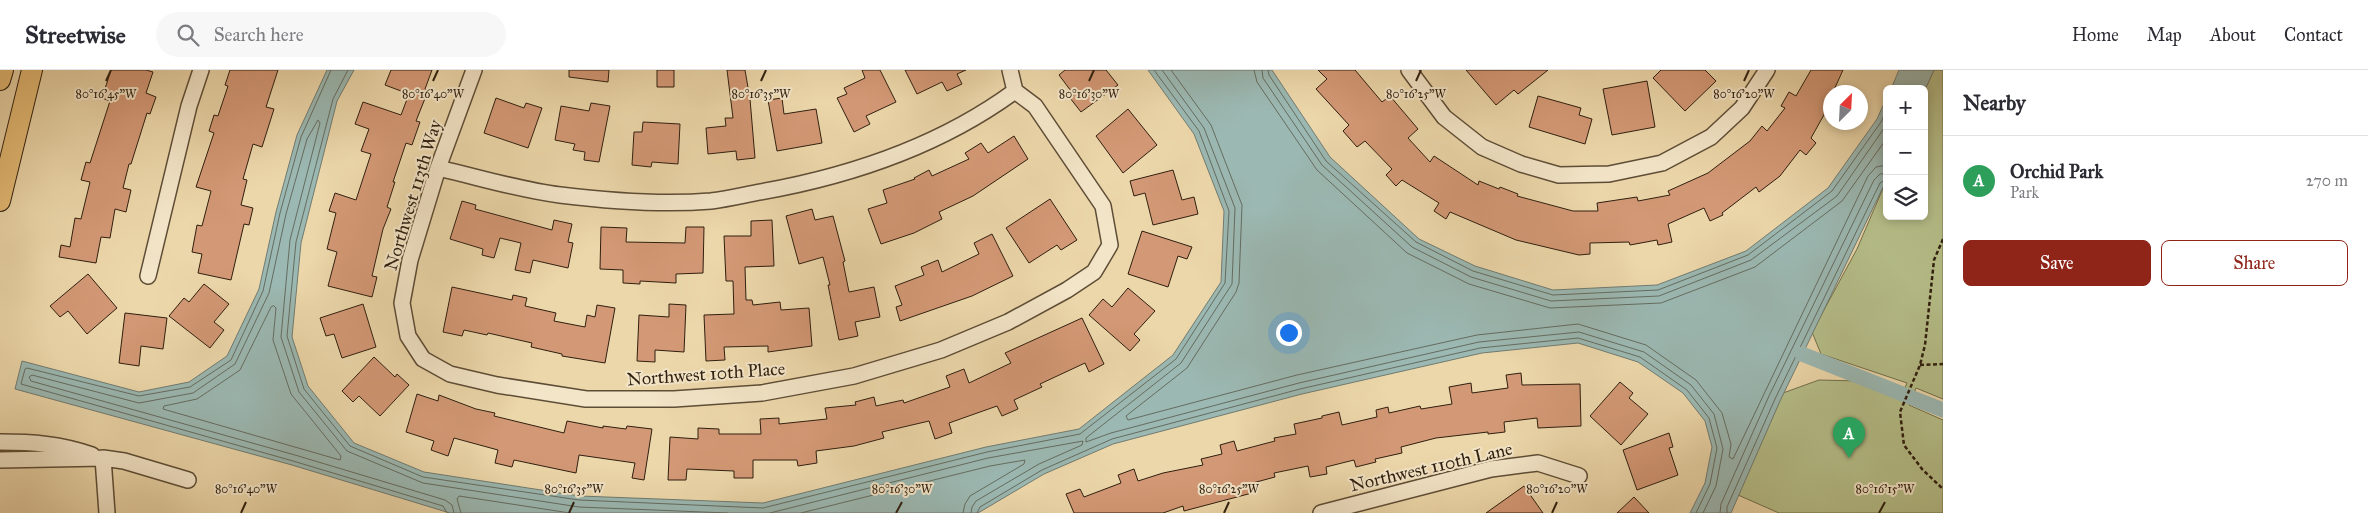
<!DOCTYPE html>
<html lang="en">
<head>
<meta charset="utf-8">
<style>
	:root { --surface:#fff; --page:#f7f7f7; --text:#2b2b33; --muted:#7c7c81; --line:#e1e1e2; --accent:#8f2418 }
	body { margin:0; font-family:"IM FELL Great Primer",serif; background:var(--page); color:var(--text) }
	.controls { position:absolute; right:15px; top:15px; display:grid; overflow:hidden; border-radius:8px; box-shadow:0 2px 8px #0003 }
	.controls button { width:45px; height:45px; display:grid; place-items:center; padding:0; border:0; border-bottom:1px solid var(--line); background:var(--surface); color:var(--text); font:25px sans-serif }
	.compass { position:absolute; left:1823px; top:15px; width:45px; height:45px; border-radius:50%; background:var(--surface); box-shadow:0 2px 8px #0003; rotate:24deg }
	.you { position:absolute; left:1288px; top:262px; width:18px; height:18px; margin:-12px; border:4px solid #fff; border-radius:50%; background:#1a73e8; box-shadow:0 0 0 8px #1a73e833 }
	.badge { display:grid; place-items:center; width:32px; height:32px; border-radius:50%; background:var(--accent); color:#fff; font-size:16px; font-weight:700 }
	.pin { position:absolute; translate:-50% -41px; filter:drop-shadow(0 1px 2px #0008) }
	.pin::after { content:''; position:absolute; top:26px; width:18px; height:15px; background:inherit; clip-path:polygon(0 0,100% 0,50% 100%) }
	.list { margin:0; padding:0; list-style:none }
	h2 { display:flex; justify-content:space-between; align-items:center; height:65px; margin:0; padding:0 20px; font-size:21px }
	h2 small { font-size:16px; font-weight:400; color:var(--muted) }
	.list li { display:grid; grid-template-columns:32px 1fr auto; gap:15px; align-items:center; box-sizing:border-box; height:90px; padding:0 20px; border-top:1px solid var(--line) }
	.list b { display:block; font-size:19px; white-space:nowrap }
	.list p { margin:0; font-size:16px; white-space:nowrap; color:var(--muted) }
	.list em { font-size:16px; font-style:normal; color:var(--muted) }
	.actions { display:flex; gap:10px; padding:15px 20px }
	.actions a { flex:1; padding:11px 0; border:1px solid var(--accent); border-radius:8px; text-align:center; font-size:18px; color:var(--accent) }
	.actions .main { background:var(--accent); color:#fff }
	.icon { flex:none; width:28px; height:28px; fill:none; stroke:currentColor; stroke-width:2; stroke-linecap:round; stroke-linejoin:round }
	.map { position:relative; flex:none; width:1943px; height:443px; overflow:hidden }
	header { display:flex; align-items:center; gap:30px; box-sizing:border-box; height:70px; padding:0 25px; background:var(--surface); border-bottom:1px solid var(--line) }
	header strong { font-size:24px }
	nav { display:flex; gap:28px; margin-inline-start:auto; font-size:18px }
	.search { width:350px; height:45px; background:var(--page); display:flex; align-items:center; gap:12px; box-sizing:border-box; padding:0 18px; border-radius:28px; color:var(--muted); font-size:19px }
	main { display:flex }
	aside { flex:1; background:var(--surface) }
	.map>svg:first-child { display:block }
	.green { fill:#b6bf8a; stroke:#726f4c }
	.water { fill:#9bb8b2; stroke:#707b71 }
	.lines { fill:none; stroke-linecap:round; stroke-linejoin:round }
	.shore { stroke:#656c60; stroke-width:1 }
	.canal { stroke:#9bb8b2; stroke-width:15 }
	.building { fill:#d39875; stroke:#2f1f0f }
	.minor-casing { stroke:#5e4d36; stroke-width:18 }
	.major-casing { stroke:#2f1f0f; stroke-width:22 }
	.path { stroke:#2f1f0f; stroke-width:2.5; stroke-dasharray:4 2.5; stroke-linecap:butt }
	.minor { stroke:#f3e5c8; stroke-width:15 }
	.major { stroke:#e6bc75; stroke-width:20 }
	.ticks { fill:none; stroke:#2f1f0f; stroke-width:2 }
	.labels { text-anchor:middle; stroke-width:4; stroke-linejoin:round; paint-order:stroke }
	.street-label { font-size:18px; fill:#2f1f0f; stroke:#f3e5c8 }
	.ticks-label { font-size:12px; text-anchor:middle; fill:#2f1f0f; stroke:#f3e5c8; stroke-width:4; stroke-linejoin:round; paint-order:stroke }
</style>
</head>
<body>
<header>
<strong>Streetwise</strong>
<div class="search"><svg class="icon" aria-label="search" viewBox="0 0 24 24"><circle cx="10" cy="10" r="6"/><path d="M15 15l6 6"/></svg>Search here</div>
<nav><a>Home</a><a>Map</a><a>About</a><a>Contact</a></nav>
</header>
<main>
<div class="map">
<svg width="1943" height="443" viewBox="0 0 1943 443">
	<rect width="100%" height="100%" fill="#ecd7aa"/>
	<filter id="stains"><feTurbulence type="fractalNoise" baseFrequency=".004" numOctaves="4"/><feColorMatrix values="0 0 0 0 .2 0 0 0 0 .09 0 0 0 0 .02 0 0 0 .5 -.17"/></filter>
	<radialGradient id="worn" r=".72"><stop offset=".6" stop-color="#630" stop-opacity="0"/><stop offset="1" stop-color="#630" stop-opacity=".3"/></radialGradient>
	<!-- green -->
	<path class="green" d="M 1934,0 L 1943,0 L 1943,329 L 1916,318 L 1909,335 L 1943,350 L 1943,443 L 1779,443 L 1738,425 L 1783,323 L 1819,310 L 1858,311 L 1900,329 L 1907,313 L 1821,284 L 1812,262 L 1857,179 L 1887,109 L 1887,146 L 1924,146 L 1924,22 Z"/>
	<!-- water -->
	<path class="water" d="M 327,0 L 354,0 L 337,31 L 301,173 L 292,267 L 308,316 L 354,373 L 424,402 L 580,426 L 763,433 L 986,377 L 1079,359 L 1173,285 L 1221,212 L 1224,141 L 1194,64 L 1148,0 L 1272,0 L 1330,87 L 1419,169 L 1475,196 L 1553,220 L 1657,215 L 1746,181 L 1828,118 L 1877,49 L 1887,27 L 1887,109 L 1780,331 L 1731,443 L 1690,443 L 1705,413 L 1712,377 L 1705,351 L 1683,323 L 1638,292 L 1578,273 L 1482,283 L 1302,324 L 1113,374 L 1044,404 L 978,443 L 450,443 L 292,395 L 15,319 L 22,291 L 139,322 L 189,312 L 227,286 L 259,219 L 276,142 L 297,65 Z
		M 1899,0 L 1934,0 L 1924,22 L 1924,19 L 1891,19 Z"/>
	<g class="lines">
		<!-- shore -->
		<path class="shore" d="M 331,0 L 301,67 L 280,143 L 263,221 L 231,290 L 190,317 L 139,326 L 27,298 L 25,299 L 21,314 L 293,391 L 443,436 L 447,443
			M 348,0 L 333,29 L 296,172 L 287,266 L 304,319 L 350,376 L 423,407 L 579,430 L 763,438 L 987,382 L 1080,364 L 1176,289 L 1225,213 L 1229,141 L 1199,61 L 1154,0
			M 1162,0 L 1204,58 L 1235,138 L 1232,214 L 1181,293 L 1086,368 L 1086,372 L 1111,363 L 1299,313 L 1479,272 L 1579,262 L 1644,282 L 1691,315 L 1714,344 L 1723,379 L 1716,416 L 1703,443
			M 1171,0 L 1211,55 L 1242,135 L 1239,213 L 1236,222 L 1187,298 L 1126,346 L 1128,350 L 1297,305 L 1477,265 L 1578,254 L 1646,275 L 1696,310 L 1722,343 L 1731,374 L 1729,387 L 1733,389 L 1868,106 L 1876,97 L 1887,95
			M 1254,0 L 1257,12 L 1317,100 L 1407,183 L 1469,214 L 1550,238 L 1661,233 L 1755,197 L 1842,131 L 1887,68
			M 1262,0 L 1263,8 L 1322,95 L 1412,177 L 1471,207 L 1551,231 L 1659,226 L 1751,190 L 1837,126 L 1887,54
			M 1268,0 L 1269,5 L 1326,91 L 1416,172 L 1473,201 L 1553,225 L 1658,220 L 1748,185 L 1832,121 L 1881,52 L 1887,39
			M 274,236 L 276,238 L 273,270 L 291,324 L 341,386 L 340,390 L 163,339 L 164,336 L 197,329 L 240,300 L 271,237 Z
			M 454,443 L 452,435 L 445,430 L 295,385 L 31,311 L 29,307 L 32,305 L 139,333 L 193,323 L 235,294 L 269,223 L 286,144 L 307,69 L 318,50 L 320,53 L 290,170 L 281,267 L 299,322 L 347,381 L 423,413 L 579,437 L 728,443
			M 461,443 L 457,429 L 459,426 L 570,443
			M 770,443 L 988,388 L 1083,371 L 1082,375 L 1039,394 L 976,431 L 972,437 L 971,443
			M 801,443 L 990,396 L 1025,390 L 1024,394 L 970,426 L 965,434 L 963,443
			M 977,443 L 980,437 L 1042,400 L 1112,369 L 1300,319 L 1480,278 L 1578,268 L 1640,287 L 1687,320 L 1709,348 L 1717,378 L 1710,414 L 1696,443
			M 1720,443 L 1721,434 L 1769,326 L 1874,110 L 1880,104 L 1887,103
			M 1727,443 L 1727,437 L 1775,329 L 1880,113 L 1887,109"/>
		<!-- canal -->
		<path class="canal" d="M 1802,284 L 1943,340"/>
	</g>
	<!-- building -->
	<path class="building" d="M 111,0 L 146,0 L 153,2 L 146,23 L 156,27 L 150,44 L 147,43 L 131,94 L 129,94 L 123,118 L 131,120 L 126,142 L 115,139 L 110,168 L 101,167 L 96,193 L 59,187 L 61,175 L 70,177 L 75,148 L 81,149 L 90,112 L 81,110 L 86,92 L 90,93 L 110,31 L 102,28 Z
		M 230,0 L 278,0 L 266,37 L 274,39 L 262,77 L 253,74 L 243,109 L 247,110 L 241,135 L 253,138 L 249,155 L 244,154 L 231,210 L 198,203 L 202,184 L 192,182 L 197,155 L 202,156 L 211,121 L 196,117 L 214,63 L 209,61 L 214,45 L 218,46 L 228,16 L 225,15 Z
		M 391,0 L 432,0 L 425,19 L 428,21 L 416,51 L 420,52 L 412,75 L 406,73 L 393,112 L 395,112 L 387,137 L 391,139 L 383,159 L 372,206 L 377,207 L 372,227 L 328,216 L 337,182 L 327,179 L 336,143 L 329,141 L 335,123 L 356,130 L 371,84 L 361,81 L 369,59 L 355,54 L 363,32 L 401,45 L 409,24 L 385,15 Z
		M 569,0 L 609,0 L 608,12 L 569,7 Z
		M 657,0 L 674,0 L 674,17 L 657,17 Z
		M 727,0 L 745,0 L 750,29 L 755,88 L 737,90 L 736,81 L 708,84 L 706,58 L 726,56 L 725,48 L 733,48 Z
		M 862,0 L 880,0 L 896,32 L 866,46 L 870,54 L 854,62 L 837,28 L 847,24 L 844,18 L 865,8 Z
		M 905,0 L 966,0 L 957,4 L 962,14 L 947,21 L 942,12 L 917,24 Z
		M 1065,0 L 1106,0 L 1118,15 L 1081,42 L 1070,28 L 1074,25 L 1059,5 Z
		M 1318,0 L 1355,0 L 1382,32 L 1390,26 L 1418,59 L 1408,68 L 1430,92 L 1434,86 L 1478,115 L 1479,111 L 1499,119 L 1500,117 L 1518,124 L 1517,126 L 1573,141 L 1598,141 L 1597,133 L 1637,127 L 1638,131 L 1670,125 L 1668,121 L 1708,103 L 1750,71 L 1762,56 L 1767,61 L 1785,38 L 1781,36 L 1789,22 L 1796,26 L 1811,0 L 1843,0 L 1833,22 L 1830,22 L 1830,34 L 1811,68 L 1816,73 L 1806,85 L 1800,80 L 1780,106 L 1759,122 L 1756,117 L 1722,143 L 1723,145 L 1710,151 L 1704,138 L 1668,154 L 1672,172 L 1658,175 L 1657,170 L 1630,175 L 1629,172 L 1590,173 L 1590,184 L 1579,185 L 1516,170 L 1450,142 L 1446,149 L 1434,141 L 1439,133 L 1402,110 L 1396,116 L 1386,105 L 1392,99 L 1365,71 L 1357,77 L 1343,61 L 1349,55 L 1316,19 L 1327,9 Z
		M 1466,0 L 1548,0 L 1518,24 L 1514,20 L 1496,35 Z
		M 1661,0 L 1705,0 L 1716,11 L 1685,41 L 1653,8 Z
		M 1647,11 L 1655,57 L 1612,65 L 1603,19 Z
		M 1538,26 L 1581,38 L 1579,45 L 1592,49 L 1585,74 L 1529,57 Z
		M 496,28 L 524,38 L 526,33 L 542,38 L 528,78 L 484,63 Z
		M 782,28 L 784,44 L 816,39 L 822,73 L 777,81 L 768,30 Z
		M 591,33 L 610,36 L 599,92 L 584,90 L 585,82 L 573,80 L 575,74 L 555,70 L 561,36 L 589,41 Z
		M 1128,39 L 1157,75 L 1123,103 L 1096,66 Z
		M 643,52 L 680,54 L 678,94 L 652,92 L 651,97 L 632,95 L 634,62 L 642,62 Z
		M 1014,66 L 1028,89 L 973,126 L 939,142 L 942,149 L 914,163 L 881,174 L 868,139 L 887,133 L 883,120 L 915,109 L 914,108 L 929,100 L 932,106 L 969,89 L 965,83 L 981,73 L 988,83 Z
		M 1173,100 L 1182,130 L 1194,127 L 1198,144 L 1153,155 L 1145,123 L 1134,126 L 1130,111 Z
		M 1050,129 L 1077,170 L 1061,180 L 1057,175 L 1029,193 L 1006,158 Z
		M 462,131 L 476,135 L 475,139 L 552,160 L 554,150 L 572,154 L 568,172 L 573,173 L 568,198 L 533,190 L 530,203 L 515,200 L 521,173 L 500,168 L 494,188 L 482,185 L 483,179 L 450,169 Z
		M 812,139 L 815,150 L 833,146 L 845,191 L 843,192 L 849,222 L 874,217 L 880,247 L 855,252 L 858,266 L 839,270 L 828,215 L 830,215 L 823,187 L 799,194 L 786,146 Z
		M 772,150 L 774,196 L 745,197 L 746,230 L 752,230 L 753,235 L 780,232 L 781,240 L 809,238 L 812,276 L 768,282 L 768,276 L 724,277 L 725,290 L 706,291 L 704,245 L 734,244 L 733,211 L 726,211 L 724,166 L 751,166 L 751,151 Z
		M 601,157 L 627,158 L 626,172 L 685,173 L 686,157 L 704,157 L 703,203 L 676,204 L 676,213 L 640,211 L 640,214 L 623,213 L 623,200 L 600,199 Z
		M 1142,161 L 1192,177 L 1187,189 L 1178,186 L 1168,217 L 1128,204 Z
		M 992,164 L 1013,206 L 972,226 L 900,251 L 896,237 L 902,235 L 895,216 L 924,205 L 921,197 L 938,190 L 942,202 L 979,184 L 974,173 Z
		M 88,204 L 117,238 L 87,264 L 68,241 L 60,247 L 50,236 Z
		M 204,214 L 229,234 L 214,252 L 224,260 L 210,278 L 169,246 L 184,228 L 189,232 Z
		M 452,217 L 512,230 L 513,225 L 527,228 L 525,236 L 556,243 L 554,251 L 585,257 L 587,245 L 595,247 L 597,235 L 615,238 L 605,293 L 562,286 L 562,284 L 531,277 L 532,273 L 488,263 L 487,265 L 464,260 L 462,266 L 443,262 Z
		M 1128,218 L 1155,241 L 1134,264 L 1140,270 L 1130,281 L 1089,245 L 1103,229 L 1112,237 Z
		M 363,234 L 376,277 L 342,288 L 334,264 L 326,266 L 320,248 Z
		M 669,234 L 686,235 L 684,282 L 655,280 L 655,292 L 637,291 L 639,245 L 669,247 Z
		M 125,243 L 167,248 L 163,279 L 141,276 L 139,296 L 119,293 Z
		M 1082,248 L 1104,294 L 1089,302 L 1085,293 L 1040,314 L 1042,317 L 1014,330 L 1018,339 L 1002,346 L 997,336 L 949,353 L 952,363 L 935,369 L 929,351 L 882,362 L 884,368 L 854,376 L 816,381 L 817,393 L 798,396 L 797,390 L 753,390 L 753,408 L 734,408 L 734,401 L 687,399 L 686,410 L 668,410 L 670,367 L 698,369 L 698,358 L 719,359 L 719,364 L 761,364 L 760,349 L 779,348 L 779,354 L 827,349 L 825,338 L 856,335 L 855,332 L 874,327 L 876,336 L 903,330 L 904,333 L 950,317 L 946,306 L 964,299 L 969,313 L 1011,293 L 1005,283 Z
		M 374,287 L 395,307 L 397,304 L 409,315 L 380,346 L 359,326 L 353,332 L 342,321 Z
		M 1521,303 L 1522,315 L 1580,314 L 1581,356 L 1538,358 L 1537,348 L 1504,352 L 1505,362 L 1488,364 L 1488,362 L 1436,368 L 1401,377 L 1402,383 L 1375,389 L 1376,392 L 1356,397 L 1354,390 L 1326,397 L 1327,404 L 1310,407 L 1308,396 L 1274,403 L 1275,407 L 1249,414 L 1252,423 L 1184,441 L 1183,436 L 1163,443 L 1074,443 L 1066,424 L 1080,419 L 1084,427 L 1121,413 L 1118,405 L 1134,399 L 1138,411 L 1163,403 L 1203,395 L 1201,389 L 1222,384 L 1220,375 L 1234,371 L 1237,381 L 1275,371 L 1274,368 L 1296,364 L 1294,354 L 1322,348 L 1322,346 L 1339,342 L 1342,355 L 1377,347 L 1376,340 L 1388,337 L 1389,343 L 1420,336 L 1421,339 L 1452,334 L 1449,317 L 1471,313 L 1472,323 L 1508,318 L 1506,305 Z
		M 1620,312 L 1633,323 L 1629,328 L 1648,344 L 1621,375 L 1590,346 Z
		M 417,324 L 438,331 L 439,325 L 476,339 L 495,343 L 494,346 L 564,363 L 567,351 L 603,358 L 603,356 L 626,359 L 627,356 L 652,359 L 644,410 L 632,408 L 635,393 L 579,385 L 576,403 L 514,390 L 512,397 L 495,393 L 498,380 L 454,368 L 448,386 L 431,380 L 434,371 L 406,362 Z
		M 1669,363 L 1673,377 L 1669,378 L 1678,405 L 1637,420 L 1623,380 Z
		M 1524,416 L 1543,443 L 1486,443 Z
		M 1634,427 L 1649,443 L 1617,443 Z"/>
	<g class="lines">
		<!-- minor casing -->
		<g class="minor-casing">
			<path id="minor" d="M 474,0 L 438,98 L 410,190 L 402,233 L 408,266 L 423,289 L 450,304 L 497,315 L 586,329 L 674,329 L 762,323 L 854,306 L 941,280 L 1008,252 L 1067,220 L 1094,202 L 1110,175 L 1103,136 L 1035,36 L 1015,21 L 1010,0
				M 1409,0 L 1444,47 L 1482,77 L 1521,94 L 1559,105 L 1609,104 L 1662,93 L 1711,67 L 1742,38 L 1767,0
				M 438,98 C 478,107 519,120 560,125 C 609,131 662,135 711,131 C 728,129 744,125 760,122 C 851,106 940,76 1015,21
				M 148,206 L 189,36 L 201,0
				M 0,372 C 32,372 61,374 92,385
				M 103,388 L 107,443
				M 0,390 L 103,388 L 124,391 L 188,410
				M 1321,443 L 1491,399 L 1538,393 L 1579,406"/>
		</g>
		<!-- major casing -->
		<g class="major-casing">
			<path id="major" d="M 0,10 L 3,0
				M 0,131 L 32,0"/>
		</g>
		<!-- path -->
		<path class="path" d="M 1943,169 L 1934,190 L 1925,275 L 1920,295 L 1900,342 L 1904,375 L 1922,399 L 1943,419
			M 1920,295 L 1943,294"/>
		<!-- minor -->
		<use href="#minor" class="minor"/>
		<!-- major -->
		<use href="#major" class="major"/>
	</g>
	<!-- ticks -->
	<path class="ticks" d="M 106,11 L 111,0M 433,11 L 438,0M 761,11 L 766,0M 1089,11 L 1094,0M 1416,11 L 1421,0M 1744,11 L 1749,0M 241,443 L 246,432M 569,443 L 574,432M 896,443 L 902,432M 1224,443 L 1229,432M 1552,443 L 1557,432M 1879,443 L 1885,432"/>
	<g class="labels">
		<!-- street labels -->
		<g class="street-label">
			<text transform="translate(413 125) rotate(-73)" y="6">Northwest 113th Way</text>
			<text transform="translate(706 304) rotate(-4)" y="6">Northwest 10th Place</text>
			<text transform="translate(1431 397) rotate(-13)" y="6">Northwest 110th Lane</text>
		</g>
	</g>
	<g class="ticks-label">
		<text x="433" y="28">80°16'40"W</text>
		<text x="761" y="28">80°16'35"W</text>
		<text x="1089" y="28">80°16'30"W</text>
		<text x="1416" y="28">80°16'25"W</text>
		<text x="106" y="28">80°16'45"W</text>
		<text x="1744" y="28">80°16'20"W</text>
		<text x="246" y="423">80°16'40"W</text>
		<text x="574" y="423">80°16'35"W</text>
		<text x="902" y="423">80°16'30"W</text>
		<text x="1229" y="423">80°16'25"W</text>
		<text x="1557" y="423">80°16'20"W</text>
		<text x="1885" y="423">80°16'15"W</text>
	</g>
	<rect width="100%" height="100%" filter="url(#stains)"/>
	<rect width="100%" height="100%" fill="url(#worn)"/>
</svg>
<div class="controls">
<button>+</button>
<button>−</button>
<button><svg class="icon" aria-label="layers" viewBox="0 0 24 24"><path d="M12 4l9 5-9 5-9-5zM3 14l9 5 9-5"/></svg></button>
</div>
<svg class="compass" viewBox="-18 -18 36 36"><path d="M0-13l5 13h-10z" fill="#e53935"/><path d="M0 13l5-13h-10z" fill="#7c7c81"/></svg>
<div class="you"></div>
<div class="pin badge" style="left:1849px;top:388px;background:#2e9e5b">A</div>
</div>
<aside>
<h2>Nearby<small></small></h2>
<ul class="list">
<li><span class="badge" style="background:#2e9e5b">A</span><div><b>Orchid Park</b><p>Park</p></div><em>270 m</em></li>
</ul>
<div class="actions"><a class="main">Save</a><a>Share</a></div>
</aside>
</main>
</body>
</html>
